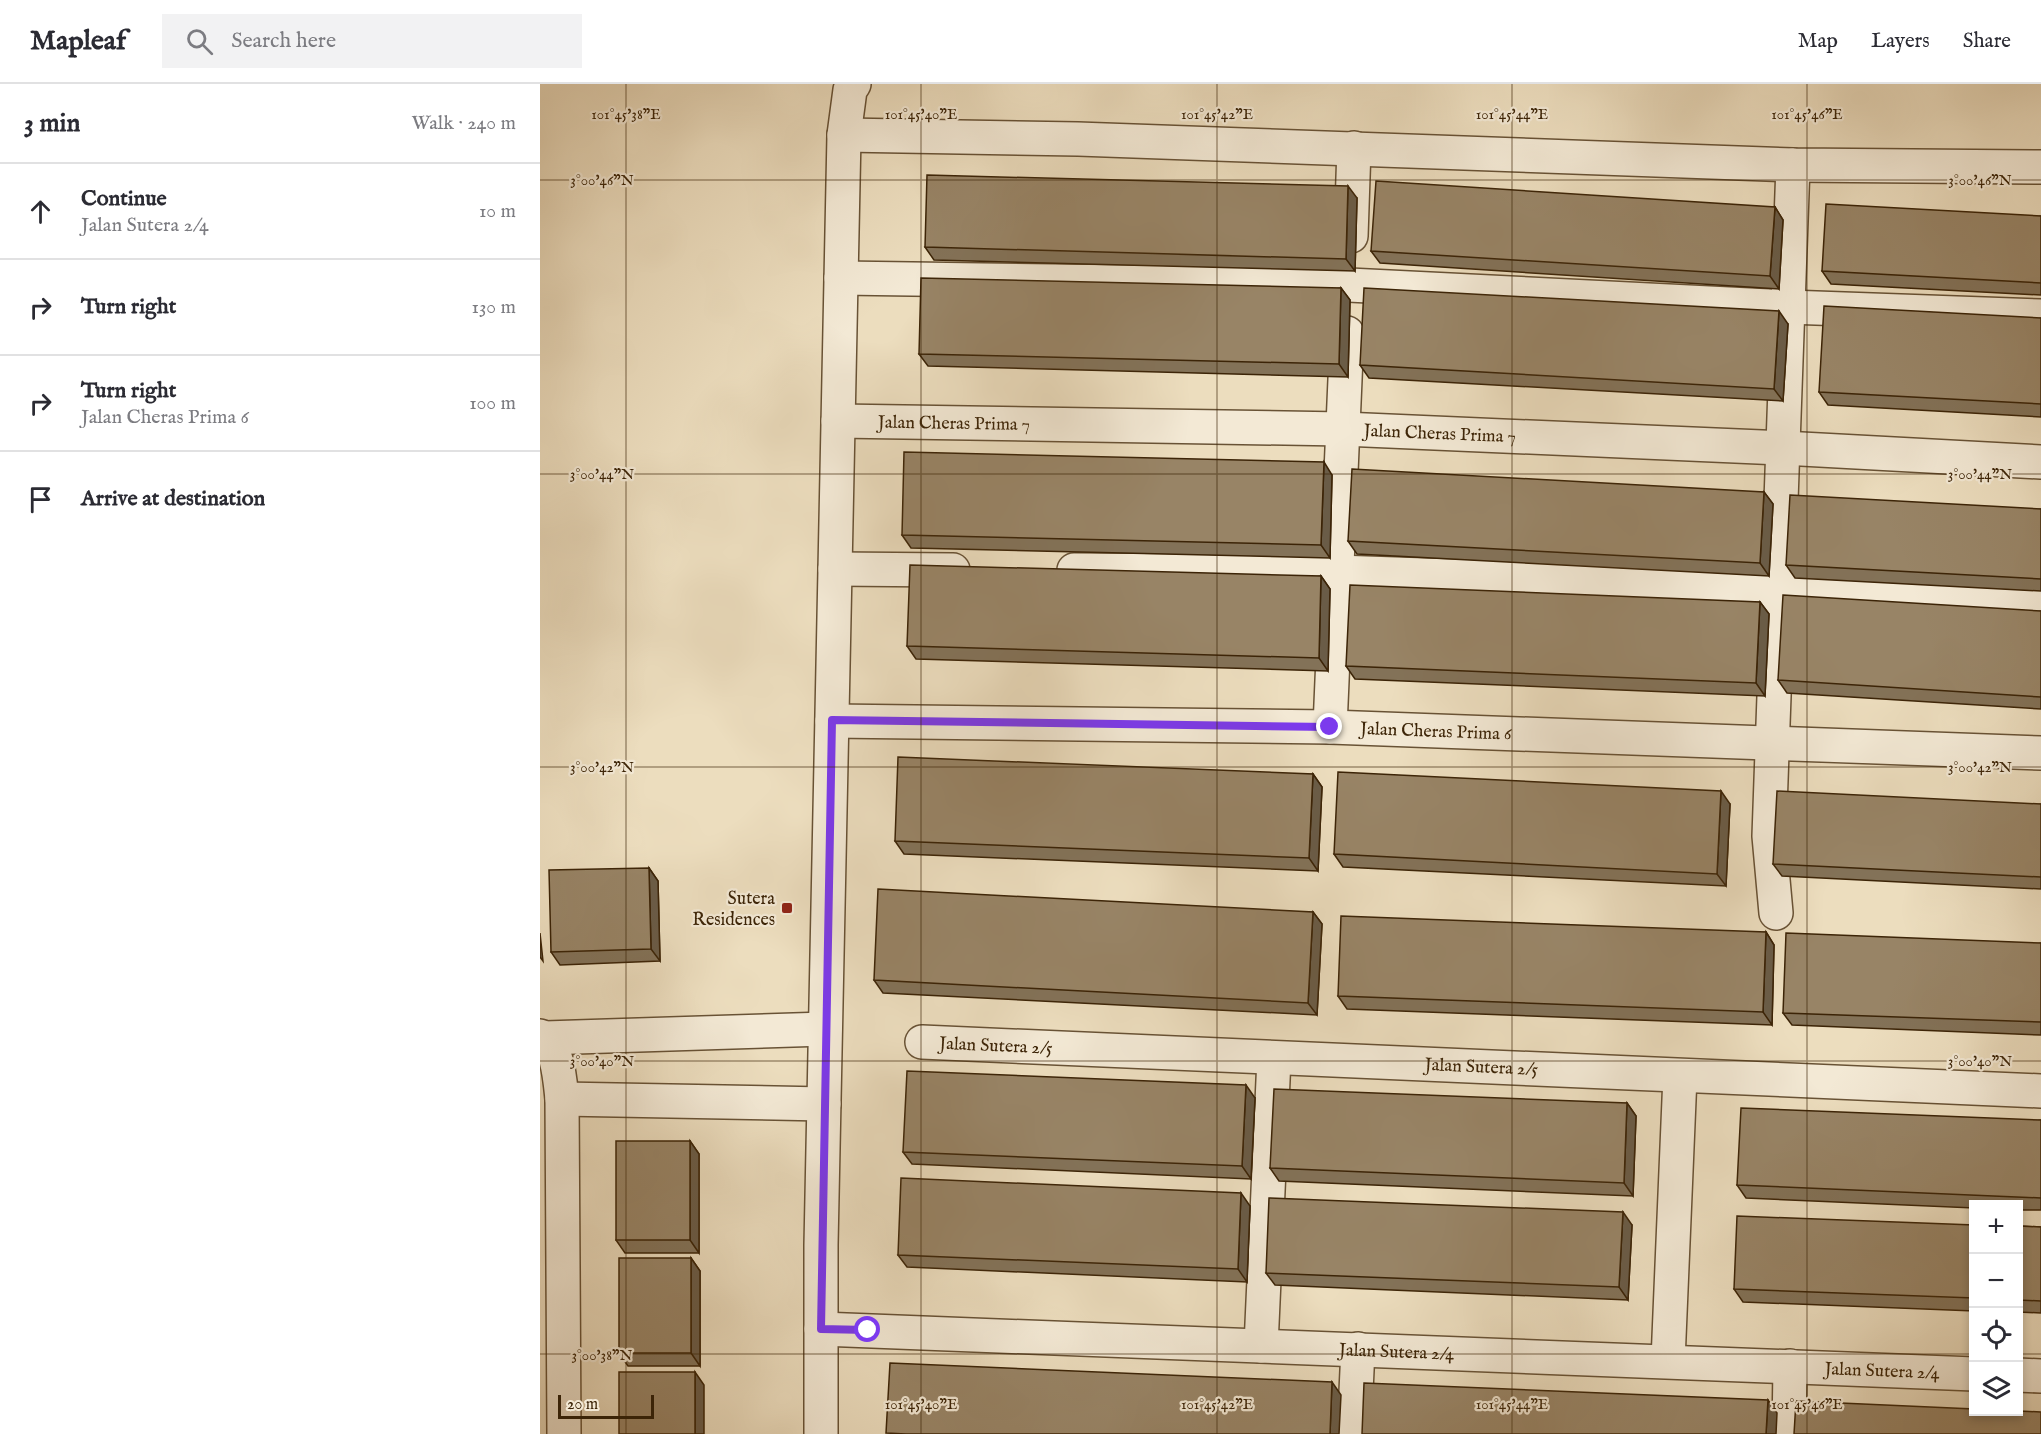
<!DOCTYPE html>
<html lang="en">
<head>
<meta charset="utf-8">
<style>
	:root { --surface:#fff; --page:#f2f2f3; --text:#2b2b33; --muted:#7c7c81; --line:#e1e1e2 }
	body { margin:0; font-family:"IM FELL English",serif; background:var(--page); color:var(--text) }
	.controls { position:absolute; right:18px; bottom:18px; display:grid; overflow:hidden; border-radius:0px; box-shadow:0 3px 9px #0003 }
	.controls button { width:54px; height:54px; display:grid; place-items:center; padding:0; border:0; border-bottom:2px solid var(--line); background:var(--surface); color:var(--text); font:30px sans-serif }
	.scale { position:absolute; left:18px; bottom:15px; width:96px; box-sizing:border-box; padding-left:6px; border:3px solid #3c2407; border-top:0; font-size:16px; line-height:21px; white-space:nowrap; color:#3c2407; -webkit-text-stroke:4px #f3e9d5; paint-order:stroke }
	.stop { position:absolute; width:18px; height:18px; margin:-14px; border:4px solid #7c3aed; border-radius:50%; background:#fff }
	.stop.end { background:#7c3aed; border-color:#fff; box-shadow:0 2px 6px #0008 }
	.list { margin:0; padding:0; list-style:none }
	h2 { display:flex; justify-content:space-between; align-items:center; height:78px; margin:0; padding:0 24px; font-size:26px }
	h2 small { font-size:20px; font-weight:400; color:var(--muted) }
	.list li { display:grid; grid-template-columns:39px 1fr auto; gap:18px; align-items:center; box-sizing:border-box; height:96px; padding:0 24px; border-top:2px solid var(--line) }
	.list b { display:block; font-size:22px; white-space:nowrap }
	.list p { margin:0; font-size:20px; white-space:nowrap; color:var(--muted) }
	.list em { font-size:20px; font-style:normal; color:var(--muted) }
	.icon { flex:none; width:33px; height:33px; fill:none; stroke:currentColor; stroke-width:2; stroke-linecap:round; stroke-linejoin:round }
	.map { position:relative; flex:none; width:1501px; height:1350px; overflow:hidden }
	header { display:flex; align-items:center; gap:36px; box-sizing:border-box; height:84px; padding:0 30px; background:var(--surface); border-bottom:2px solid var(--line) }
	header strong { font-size:28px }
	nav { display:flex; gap:33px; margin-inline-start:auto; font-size:21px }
	.search { width:420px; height:54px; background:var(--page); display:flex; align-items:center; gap:15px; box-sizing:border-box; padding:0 21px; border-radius:0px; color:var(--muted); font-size:22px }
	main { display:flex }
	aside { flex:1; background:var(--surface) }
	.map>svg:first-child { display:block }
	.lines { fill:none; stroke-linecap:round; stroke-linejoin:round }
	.minor-casing { stroke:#685235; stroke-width:36 }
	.minor { stroke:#f3e9d5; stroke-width:33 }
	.wall { fill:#837258; stroke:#3c2407; stroke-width:1.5 }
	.shaded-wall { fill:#6a5c47; stroke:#3c2407; stroke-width:1.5 }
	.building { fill:#988466; stroke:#3c2407; stroke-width:1.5 }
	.route { stroke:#7c3aed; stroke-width:8 }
	.ticks { fill:none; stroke:#3c2407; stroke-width:1.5; stroke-opacity:0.45 }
	.poi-dot { fill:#8f2418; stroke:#f3e9d5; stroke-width:2 }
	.labels { text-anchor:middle; stroke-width:4.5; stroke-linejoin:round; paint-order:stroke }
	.street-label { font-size:18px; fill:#3c2407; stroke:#f3e9d5 }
	.poi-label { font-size:18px; fill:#3c2407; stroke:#f3e9d5; text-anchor:end }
	.ticks-label { font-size:15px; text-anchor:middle; fill:#3c2407; stroke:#f3e9d5; stroke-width:4.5; stroke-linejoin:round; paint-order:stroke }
</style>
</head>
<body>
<header>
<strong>Mapleaf</strong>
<div class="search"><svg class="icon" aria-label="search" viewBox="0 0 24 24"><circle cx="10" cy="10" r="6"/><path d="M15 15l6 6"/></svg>Search here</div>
<nav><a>Map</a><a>Layers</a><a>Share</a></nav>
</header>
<main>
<aside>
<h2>3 min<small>Walk · 240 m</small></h2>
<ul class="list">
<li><svg class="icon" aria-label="ahead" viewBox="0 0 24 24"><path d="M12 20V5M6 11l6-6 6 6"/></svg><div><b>Continue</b><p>Jalan Sutera 2/4</p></div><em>10 m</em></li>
<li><svg class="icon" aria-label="right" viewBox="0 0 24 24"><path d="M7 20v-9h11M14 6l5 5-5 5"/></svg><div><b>Turn right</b></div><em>130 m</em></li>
<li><svg class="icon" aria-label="right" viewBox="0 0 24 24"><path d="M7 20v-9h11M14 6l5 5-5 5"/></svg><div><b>Turn right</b><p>Jalan Cheras Prima 6</p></div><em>100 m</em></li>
<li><svg class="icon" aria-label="arrive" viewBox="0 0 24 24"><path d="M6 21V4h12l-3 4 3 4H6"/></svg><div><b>Arrive at destination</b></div></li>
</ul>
</aside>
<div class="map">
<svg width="1501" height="1350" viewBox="0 0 1501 1350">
	<rect width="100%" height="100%" fill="#ecddbe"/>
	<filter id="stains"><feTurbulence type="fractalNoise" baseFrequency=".00333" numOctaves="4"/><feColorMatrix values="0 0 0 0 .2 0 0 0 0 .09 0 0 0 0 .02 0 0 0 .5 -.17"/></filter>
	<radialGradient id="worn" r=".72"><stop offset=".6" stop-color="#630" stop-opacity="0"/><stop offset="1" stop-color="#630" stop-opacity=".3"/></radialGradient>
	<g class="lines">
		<!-- minor casing -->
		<g class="minor-casing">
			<g id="minor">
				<path d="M 304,51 L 538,55 L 1253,81 L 1501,83"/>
				<path d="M 811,152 L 814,64"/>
				<path d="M 301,194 L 809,201 L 1248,223 L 1501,232"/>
				<path id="s1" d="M 298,337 L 803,345 L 1243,364 L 1501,378"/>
				<path d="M 295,485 L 413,486"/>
				<path d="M 534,486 L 797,488 L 1238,503 L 1501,519"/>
				<path id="s2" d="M 292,637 L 790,643 L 1501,669"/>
				<path d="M 790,643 L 807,249"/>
				<path d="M 1236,829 L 1229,752 L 1253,81"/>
				<path d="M 0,952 C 18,960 20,997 22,1015 L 24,1350"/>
				<path d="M 5,954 L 285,945"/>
				<path id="s3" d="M 382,958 L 1501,1007"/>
				<path d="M 22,1015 L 284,1020"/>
				<path id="s4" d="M 281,1245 L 1434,1290"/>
				<path d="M 721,1262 L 734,974"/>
				<path d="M 1128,1277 L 1140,992"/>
				<path d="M 1478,1291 L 1501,1292"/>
				<path d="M 281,1350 L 281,1161 L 304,51 L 310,6 L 314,0"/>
				<path d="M 814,1350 L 818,1265"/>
				<path d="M 1249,1350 L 1250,1282"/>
			</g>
		</g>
		<!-- minor -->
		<use href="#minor" class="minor"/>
	</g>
	<!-- wall -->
	<path class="wall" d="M 817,114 L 815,187 L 394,176 L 385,163 Z
		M 1235,123 L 1243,136 L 1239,205 L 840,179 L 831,167 Z
		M 1501,132 L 1501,211 L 1291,200 L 1282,187 Z
		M 801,204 L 810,216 L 808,293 L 388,282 L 379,270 Z
		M 1501,234 L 1501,333 L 1288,321 L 1279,308 Z
		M 1248,240 L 1243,317 L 829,294 L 820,281 Z
		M 792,391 L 790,474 L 371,464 L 362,451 Z
		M 1224,408 L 1233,420 L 1229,492 L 817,470 L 808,457 Z
		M 1501,425 L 1501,507 L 1255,494 L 1246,481 Z
		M 781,492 L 790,505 L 788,587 L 376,575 L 367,562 Z
		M 1220,518 L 1229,530 L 1225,612 L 815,595 L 806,582 Z
		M 1501,527 L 1501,625 L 1247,609 L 1238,596 Z
		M 773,690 L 782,703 L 778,787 L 364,770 L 355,757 Z
		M 1190,720 L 1186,802 L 803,783 L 794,770 Z
		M 1501,720 L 1501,805 L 1242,792 L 1233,780 Z
		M 109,784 L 118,797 L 120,877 L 20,881 L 11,868 Z
		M 773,828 L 782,840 L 777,931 L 343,909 L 334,896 Z
		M 1226,848 L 1234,861 L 1232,941 L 807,925 L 798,912 Z
		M 1501,859 L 1501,951 L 1252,941 L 1243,929 Z
		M 715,1014 L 711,1095 L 372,1080 L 363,1068 Z
		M 1087,1019 L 1096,1032 L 1093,1112 L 739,1097 L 730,1084 Z
		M 1501,1036 L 1501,1126 L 1479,1126 L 1479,1120 L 1434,1120 L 1434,1124 L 1206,1114 L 1197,1101 Z
		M 150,1057 L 159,1070 L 159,1169 L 85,1169 L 76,1156 Z
		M 710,1122 L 707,1198 L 367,1183 L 358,1171 Z
		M 1092,1141 L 1088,1216 L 735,1201 L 726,1189 Z
		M 1434,1141 L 1434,1227 L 1203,1218 L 1194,1205 Z
		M 1479,1142 L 1501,1143 L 1501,1229 L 1479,1228 Z
		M 151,1174 L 160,1187 L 160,1282 L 88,1282 L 79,1269 Z"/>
	<!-- shaded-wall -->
	<path class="shaded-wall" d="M 808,102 L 817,114 L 815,187 L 806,175 Z
		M 1235,123 L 1243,136 L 1239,205 L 1230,192 Z
		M 801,204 L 810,216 L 808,293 L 799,280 Z
		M 1239,227 L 1248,240 L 1243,317 L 1234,305 Z
		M 784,378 L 792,391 L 790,474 L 781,461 Z
		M 1224,408 L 1233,420 L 1229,492 L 1220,479 Z
		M 781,492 L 790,505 L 788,587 L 779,574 Z
		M 1220,518 L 1229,530 L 1225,612 L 1216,599 Z
		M 773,690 L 782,703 L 778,787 L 769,774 Z
		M 1181,707 L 1190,720 L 1186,802 L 1177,790 Z
		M 109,784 L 118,797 L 120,877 L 111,865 Z
		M 773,828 L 782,840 L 777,931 L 768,919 Z
		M 1226,848 L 1234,861 L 1232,941 L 1223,928 Z
		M 0,849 L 3,877 L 0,873 Z
		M 706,1001 L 715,1014 L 711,1095 L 702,1082 Z
		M 1087,1019 L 1096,1032 L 1093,1112 L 1084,1099 Z
		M 150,1057 L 159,1070 L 159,1169 L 150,1156 Z
		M 701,1109 L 710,1122 L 707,1198 L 698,1185 Z
		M 1083,1128 L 1092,1141 L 1088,1216 L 1079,1203 Z
		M 151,1174 L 160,1187 L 160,1282 L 151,1269 Z
		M 155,1288 L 164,1301 L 164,1350 L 155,1350 Z
		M 792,1298 L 801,1311 L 799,1350 L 790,1350 Z
		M 1228,1316 L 1237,1329 L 1236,1350 L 1226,1350 Z"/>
	<!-- building -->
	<path class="building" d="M 387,91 L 808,102 L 806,175 L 385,163 Z
		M 836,97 L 1235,123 L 1230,192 L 831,167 Z
		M 1286,120 L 1501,132 L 1501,199 L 1282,187 Z
		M 381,194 L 801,204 L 799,280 L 379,270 Z
		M 824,204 L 1239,227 L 1234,305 L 820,281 Z
		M 1284,222 L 1501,234 L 1501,320 L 1279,308 Z
		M 364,368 L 784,378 L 781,461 L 362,451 Z
		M 812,385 L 1224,408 L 1220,479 L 808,457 Z
		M 1250,411 L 1501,425 L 1501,495 L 1246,481 Z
		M 370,481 L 781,492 L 779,574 L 367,562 Z
		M 810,501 L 1220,518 L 1216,599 L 806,582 Z
		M 1243,511 L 1501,527 L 1501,613 L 1238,596 Z
		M 358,673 L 773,690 L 769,774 L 355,757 Z
		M 798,688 L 1181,707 L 1177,790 L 794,770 Z
		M 1237,707 L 1501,720 L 1501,793 L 1233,780 Z
		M 109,784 L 111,865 L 11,868 L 9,786 Z
		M 338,805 L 773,828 L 768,919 L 334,896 Z
		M 801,832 L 1226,848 L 1223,928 L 798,912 Z
		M 1246,849 L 1501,859 L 1501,938 L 1243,929 Z
		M 367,987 L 706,1001 L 702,1082 L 363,1068 Z
		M 734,1005 L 1087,1019 L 1084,1099 L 730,1084 Z
		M 1201,1024 L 1501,1036 L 1501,1114 L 1197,1101 Z
		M 76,1057 L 150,1057 L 150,1156 L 76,1156 Z
		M 361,1094 L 701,1109 L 698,1185 L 358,1171 Z
		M 729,1114 L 1083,1128 L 1079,1203 L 726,1189 Z
		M 1197,1132 L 1434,1141 L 1434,1214 L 1194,1205 Z
		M 1479,1142 L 1501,1143 L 1501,1217 L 1479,1216 Z
		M 79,1174 L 151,1174 L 151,1269 L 79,1269 Z
		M 350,1279 L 792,1298 L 790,1350 L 366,1350 L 346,1349 Z
		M 79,1288 L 155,1288 L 155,1350 L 79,1350 Z
		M 824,1299 L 1228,1316 L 1226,1350 L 822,1350 Z
		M 1256,1317 L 1434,1325 L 1434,1328 L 1479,1327 L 1501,1328 L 1501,1350 L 1254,1350 Z"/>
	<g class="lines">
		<!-- route -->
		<path class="route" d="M 328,1246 L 281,1245 L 292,636 L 790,643"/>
	</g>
	<!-- ticks -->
	<path class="ticks" d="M 86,0 L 86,1350M 381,0 L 381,1350M 677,0 L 677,1350M 972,0 L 972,1350M 1267,0 L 1267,1350M 0,96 L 1501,96M 0,390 L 1501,390M 0,683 L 1501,683M 0,977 L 1501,977M 0,1270 L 1434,1270M 1478,1270 L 1501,1270"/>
	<!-- markers -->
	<rect class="poi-dot" x="241" y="818" width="12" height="12" rx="3"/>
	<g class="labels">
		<!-- street labels -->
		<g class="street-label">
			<text dy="6" stroke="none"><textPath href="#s1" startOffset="116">Jalan Cheras Prima 7</textPath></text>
			<text dy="6" stroke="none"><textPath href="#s1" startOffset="602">Jalan Cheras Prima 7</textPath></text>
			<text dy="6" stroke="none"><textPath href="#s2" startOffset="604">Jalan Cheras Prima 6</textPath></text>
			<text dy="6" stroke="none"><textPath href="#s3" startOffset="74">Jalan Sutera 2/5</textPath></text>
			<text dy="6" stroke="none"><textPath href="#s3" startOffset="560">Jalan Sutera 2/5</textPath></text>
			<text dy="6" stroke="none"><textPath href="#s4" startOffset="576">Jalan Sutera 2/4</textPath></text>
			<text dy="6" stroke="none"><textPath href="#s4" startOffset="1062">Jalan Sutera 2/4</textPath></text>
		</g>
		<!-- poi labels -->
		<g class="poi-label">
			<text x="235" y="820">Sutera<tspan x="235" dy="21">Residences</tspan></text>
		</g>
	</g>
	<g class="ticks-label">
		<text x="86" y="35">101°45'38"E</text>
		<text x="381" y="35">101°45'40"E</text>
		<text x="677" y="35">101°45'42"E</text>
		<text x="972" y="35">101°45'44"E</text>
		<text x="1267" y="35">101°45'46"E</text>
		<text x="62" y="101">3°00'46"N</text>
		<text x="1440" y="101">3°00'46"N</text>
		<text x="62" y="395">3°00'44"N</text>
		<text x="1440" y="395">3°00'44"N</text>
		<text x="62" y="688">3°00'42"N</text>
		<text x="1440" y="688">3°00'42"N</text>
		<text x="62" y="982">3°00'40"N</text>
		<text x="1440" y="982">3°00'40"N</text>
		<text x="62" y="1276">3°00'38"N</text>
		<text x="381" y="1325">101°45'40"E</text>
		<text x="677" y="1325">101°45'42"E</text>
		<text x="972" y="1325">101°45'44"E</text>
		<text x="1267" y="1325">101°45'46"E</text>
	</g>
	<rect width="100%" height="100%" filter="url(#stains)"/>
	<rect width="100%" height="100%" fill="url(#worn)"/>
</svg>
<div class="controls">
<button>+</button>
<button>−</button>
<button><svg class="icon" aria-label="locate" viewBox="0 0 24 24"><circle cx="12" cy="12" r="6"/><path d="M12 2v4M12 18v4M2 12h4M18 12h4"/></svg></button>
<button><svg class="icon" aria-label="layers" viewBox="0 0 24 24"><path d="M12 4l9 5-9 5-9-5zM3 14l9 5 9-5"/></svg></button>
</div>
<div class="scale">20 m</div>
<div class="stop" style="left:328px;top:1246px"></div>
<div class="stop end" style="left:790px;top:643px"></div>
</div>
</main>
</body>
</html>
